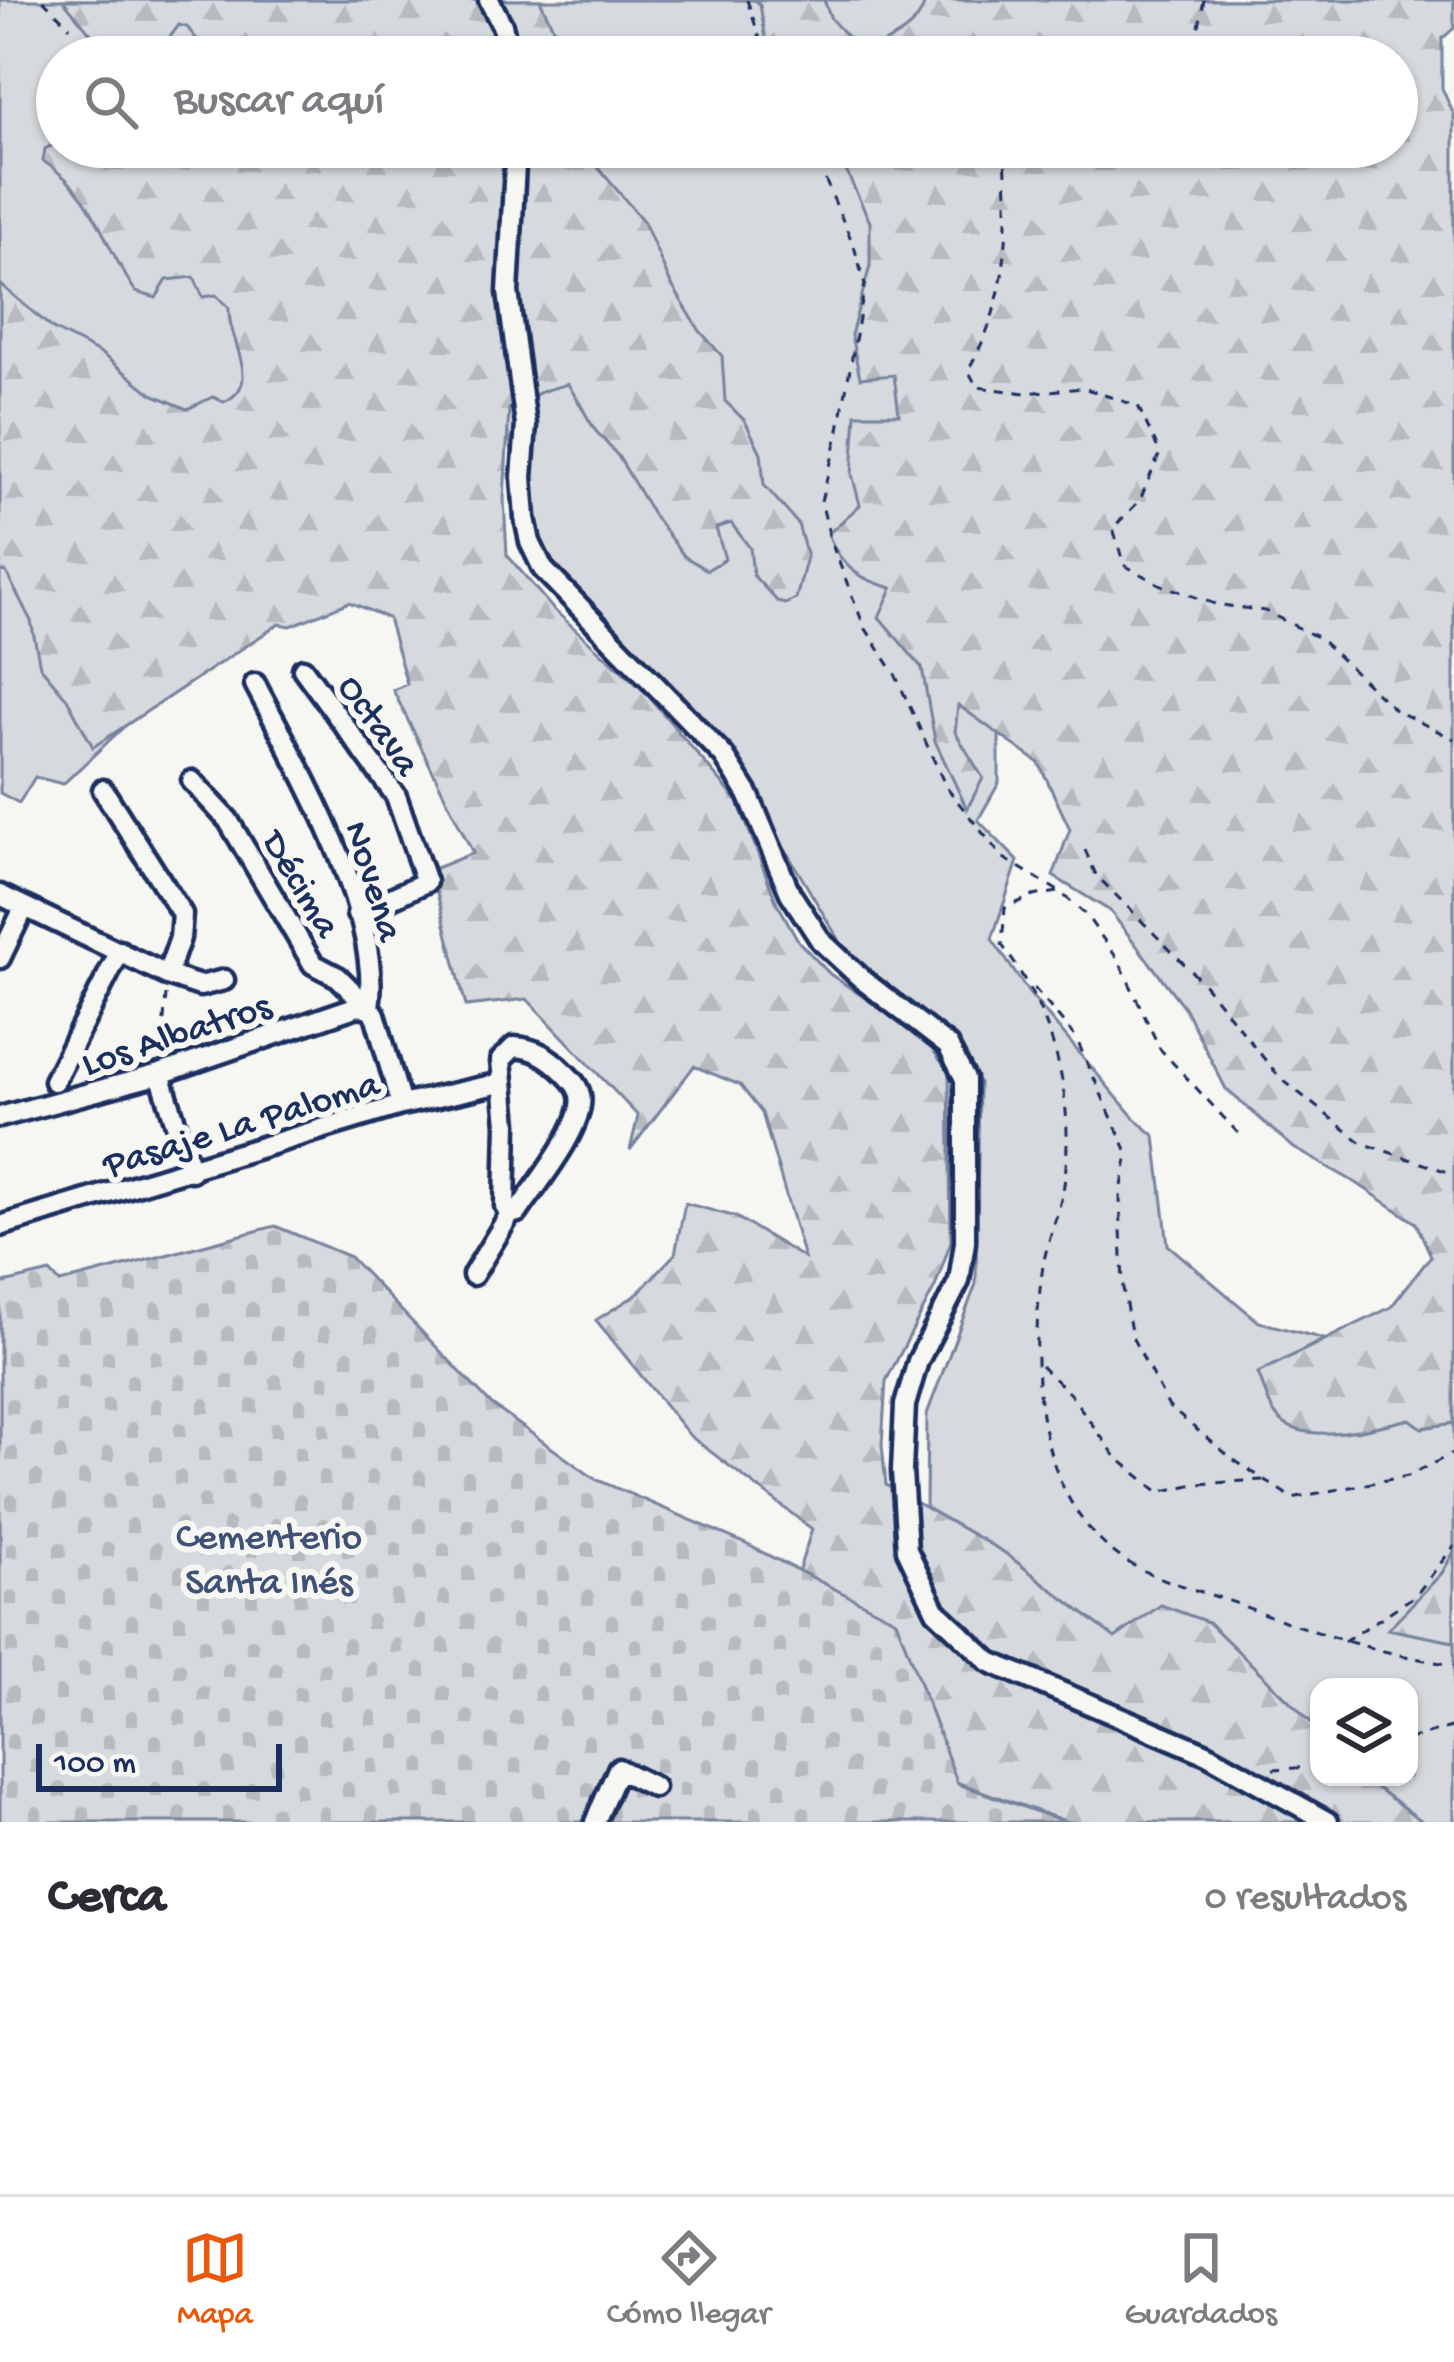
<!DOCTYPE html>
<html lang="es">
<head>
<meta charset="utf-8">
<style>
	:root { --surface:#fff; --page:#f7f7f7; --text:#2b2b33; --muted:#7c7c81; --line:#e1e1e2; --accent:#ea580c }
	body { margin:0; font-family:"Gochi Hand",sans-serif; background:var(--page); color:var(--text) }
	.controls { position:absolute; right:36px; bottom:36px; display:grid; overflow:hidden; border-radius:24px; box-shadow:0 3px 9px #0004 }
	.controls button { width:108px; height:108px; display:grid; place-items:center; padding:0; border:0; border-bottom:3px solid var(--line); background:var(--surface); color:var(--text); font:60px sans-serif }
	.scale { position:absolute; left:36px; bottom:30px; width:246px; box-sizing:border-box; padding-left:12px; border:6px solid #1b2f5e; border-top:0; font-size:33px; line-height:42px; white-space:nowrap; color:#1b2f5e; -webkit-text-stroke:9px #f6f6f2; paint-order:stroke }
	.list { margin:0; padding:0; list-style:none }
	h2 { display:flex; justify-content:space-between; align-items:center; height:156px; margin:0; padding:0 48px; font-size:51px }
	h2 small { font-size:39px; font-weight:400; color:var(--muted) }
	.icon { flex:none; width:66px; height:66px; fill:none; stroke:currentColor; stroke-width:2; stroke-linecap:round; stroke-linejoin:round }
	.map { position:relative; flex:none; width:1454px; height:1822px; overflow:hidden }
	.search { position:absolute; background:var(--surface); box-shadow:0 3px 9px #0004; left:36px; right:36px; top:36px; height:132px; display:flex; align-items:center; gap:30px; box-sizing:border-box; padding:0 42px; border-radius:66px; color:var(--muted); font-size:45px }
	.sheet { height:372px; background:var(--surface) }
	nav { display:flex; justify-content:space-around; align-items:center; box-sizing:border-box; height:168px; border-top:3px solid var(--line); background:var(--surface); font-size:33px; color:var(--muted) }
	nav a { display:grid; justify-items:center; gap:6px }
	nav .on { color:var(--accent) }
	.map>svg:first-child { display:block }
	.green { fill:#d6d9dd; stroke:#78849e; stroke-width:3 }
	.forest { fill:url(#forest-firs); stroke:#78849e; stroke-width:3 }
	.cemetery { fill:url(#cemetery-stones); stroke:#78849e; stroke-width:3 }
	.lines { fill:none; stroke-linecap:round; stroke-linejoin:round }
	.minor-casing { stroke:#1b2f5e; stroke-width:27 }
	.path { stroke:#1b2f5e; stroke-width:3; stroke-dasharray:9 9; stroke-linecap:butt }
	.minor { stroke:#f6f6f2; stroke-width:18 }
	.labels { text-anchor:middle; stroke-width:12; stroke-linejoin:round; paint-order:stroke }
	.street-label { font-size:39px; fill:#1b2f5e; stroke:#f6f6f2 }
	.park-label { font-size:39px; fill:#405177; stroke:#f6f6f2 }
</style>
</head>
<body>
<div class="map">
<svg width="1454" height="1822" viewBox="0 0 1454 1822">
	<defs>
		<pattern id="forest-firs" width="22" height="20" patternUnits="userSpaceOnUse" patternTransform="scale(3)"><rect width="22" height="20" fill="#d6d9dd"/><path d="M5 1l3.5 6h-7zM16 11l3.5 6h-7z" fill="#b7bbc0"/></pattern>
		<pattern id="cemetery-stones" width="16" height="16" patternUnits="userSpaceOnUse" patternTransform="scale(3)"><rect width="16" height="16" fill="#d6d9dd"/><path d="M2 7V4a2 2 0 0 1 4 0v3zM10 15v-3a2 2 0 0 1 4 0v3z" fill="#b7bbc0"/></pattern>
	</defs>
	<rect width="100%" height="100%" fill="#f6f6f2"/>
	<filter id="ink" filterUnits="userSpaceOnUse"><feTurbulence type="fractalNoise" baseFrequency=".00833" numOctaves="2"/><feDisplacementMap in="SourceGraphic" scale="24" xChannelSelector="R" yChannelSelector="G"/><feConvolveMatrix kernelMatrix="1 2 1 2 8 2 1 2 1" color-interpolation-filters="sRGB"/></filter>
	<g filter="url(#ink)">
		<!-- green -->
		<path class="green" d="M 0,0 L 1386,0 L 1213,57 L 57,57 L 57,147 L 1000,147 L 999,783 L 978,820 L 1018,861 L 992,939 L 1029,993 L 1135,1119 L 1155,1136 L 1168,1245 L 1259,1322 L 1324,1339 L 1259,1373 L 1357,1431 L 1410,1419 L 1422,1428 L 1454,1423 L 1454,1552 L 1442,1573 L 1389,1629 L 1454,1642 L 1454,1822 L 1423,1822 L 1362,1777 L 1409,1777 L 1409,1687 L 1319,1687 L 1319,1730 L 1208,1622 L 1115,1639 L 1005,1553 L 926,1508 L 927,1414 L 976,1284 L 979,1082 L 935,1022 L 846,952 L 730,757 L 548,569 L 529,523 L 503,412 L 144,708 L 63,784 L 35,777 L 19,803 L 0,793 Z"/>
		<!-- forest -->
		<path class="forest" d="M 63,0 L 540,0 L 567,57 L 211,57 L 187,27 L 179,25 L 163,46 L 162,57 L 110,57 Z
			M 755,0 L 824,0 L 831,19 L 862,53 C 887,42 921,29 925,0 L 1454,0 L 1454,28 L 1442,39 L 1442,88 L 1454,115 L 1454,1423 L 1422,1428 L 1410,1419 C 1376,1427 1304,1447 1278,1418 C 1268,1407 1264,1386 1258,1373 L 1391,1307 L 1431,1256 L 1416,1223 L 1358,1184 L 1294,1148 L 1226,1089 L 1184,1007 L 1110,911 L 1053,876 L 1070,829 L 1039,763 L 958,705 L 955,732 L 983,778 L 967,809 L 935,741 L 922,668 L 879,617 L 892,588 C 858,579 841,567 828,534 L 860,505 L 852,474 L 856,414 L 899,414 L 894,375 L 860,378 L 851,335 L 870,266 L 870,222 L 835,147 L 1397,147 L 1397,57 L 769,57 L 760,5 Z
			M 57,143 L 57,147 L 89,149 L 586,147 L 590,158 L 644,222 L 670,282 L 700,331 L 722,356 L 725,401 L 745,421 L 761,453 L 764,485 L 798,524 L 807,557 L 796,599 L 785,604 L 778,602 L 753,575 L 750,548 L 731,523 L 716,528 L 725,559 L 707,570 L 684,556 L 654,516 L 618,456 L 595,430 L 568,384 L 543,391 L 509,409 L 504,500 L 507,555 L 553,609 L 644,691 L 738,802 L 776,901 L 799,942 L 830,974 L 926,1040 L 949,1073 L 951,1241 L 935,1287 L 886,1381 L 882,1445 L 886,1485 L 1005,1553 L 1115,1638 L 1161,1605 L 1208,1622 L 1319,1730 L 1319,1777 L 1362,1777 L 1423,1822 L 1068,1822 L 956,1782 L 778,1634 L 812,1529 L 690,1436 L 596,1320 L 636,1295 L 675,1254 L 685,1203 L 736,1217 L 804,1258 L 762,1113 L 740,1085 L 694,1066 L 630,1150 L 638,1116 L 527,999 L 466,1006 L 431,870 L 473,853 L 393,690 L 407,684 L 388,618 L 349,602 L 291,626 L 279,624 L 93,747 L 66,697 L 40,666 L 31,621 L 6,572 L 0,571 L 0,284 L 53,329 L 103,355 L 152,394 L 187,409 L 213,397 L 224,402 C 265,383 227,341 229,308 L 216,295 L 203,297 L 194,277 L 167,280 L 156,298 L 136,292 C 102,244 97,195 43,161 L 45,149 Z
			M 1454,1552 L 1454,1642 L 1388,1629 L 1442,1573 Z"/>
		<!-- cemetery -->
		<path class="cemetery" d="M 275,1226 L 350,1257 L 492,1405 L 595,1479 L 742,1542 L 896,1620 L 958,1784 L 1066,1822 L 0,1822 L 0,1284 L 50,1272 L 60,1283 Z"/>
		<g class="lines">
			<!-- minor casing -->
			<g class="minor-casing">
				<path id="minor" d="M 489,0 L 502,25 L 510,57
					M 516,147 L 508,292 L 526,425 L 522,477 L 525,518 L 530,542 L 543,569 L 724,756 L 748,794 L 790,893 L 821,941 L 864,981 L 948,1046 L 965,1079 L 965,1242 L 959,1281 L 918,1361 L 905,1405 L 902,1471 L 907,1550 L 936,1611 L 990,1662 L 1207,1754 L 1328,1822
					M 303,669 L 396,796 L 426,882 L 357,914
					M 255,684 C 299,768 383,913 369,1008
					M 192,781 L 228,820 L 313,964 L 338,977 L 375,1014 L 401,1105
					M 103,790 L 182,914 L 180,938 L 167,975
					M 0,895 L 167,975 L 200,986 L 224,980
					M 0,958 L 24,908
					M 160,1074 L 191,1171
					M 54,1081 L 120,951
					M 0,1117 L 160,1074 L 358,1006 L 369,1008
					M 0,1226 L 401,1105 L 501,1083
					M 473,1275 L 510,1214 L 518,1212 C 535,1186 586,1125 580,1095 C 578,1085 570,1078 564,1072 C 549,1057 535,1048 514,1047 L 501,1060 L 507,1124 L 505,1206 L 510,1214
					M 595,1822 L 618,1769 L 654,1787"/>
			</g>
			<!-- path -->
			<path class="path" d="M 43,0 L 70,27
				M 747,0 L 766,57
				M 1204,0 L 1199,26 L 1208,57
				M 811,147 L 854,246 L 865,285 L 838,435 L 821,501 L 831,542 L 864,626 L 895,674 L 946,787 L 1002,857 L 1060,892 L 1086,915 L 1119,961 L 1160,1049 L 1239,1134
				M 1004,147 C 1011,226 1009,300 968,370 L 977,387 L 1025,393 L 1083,388 L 1138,406 L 1160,453 L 1140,500 L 1113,528 L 1124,565 L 1159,584 L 1215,604 L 1265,611 L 1319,638 L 1395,710 L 1454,739
				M 1154,147 L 1194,163 L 1207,157 L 1210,147
				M 1085,850 L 1096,875 L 1203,983 L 1279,1077 L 1362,1143 L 1454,1174
				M 1058,892 L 1033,896 L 1005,908 L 1002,945 C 1053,1016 1074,1089 1065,1177 C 1062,1207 1048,1236 1043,1266 C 1028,1365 1034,1508 1131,1564 C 1164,1583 1207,1592 1243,1606 C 1312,1632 1380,1654 1454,1665
				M 1034,988 L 1076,1038 L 1128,1154 L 1120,1197 L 1123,1288 L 1132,1337 L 1169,1407 L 1234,1460 L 1292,1498 L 1408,1476 L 1454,1453
				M 161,1057 L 166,995
				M 1041,1366 L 1071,1395 L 1116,1457 L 1159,1492 L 1195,1484 L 1263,1480
				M 1344,1642 L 1416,1595 L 1454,1546
				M 1409,1739 L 1454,1726
				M 1273,1769 L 1319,1767"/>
			<!-- minor -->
			<use href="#minor" class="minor"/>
		</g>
	</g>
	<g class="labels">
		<!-- street labels -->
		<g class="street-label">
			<text transform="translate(382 723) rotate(55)" y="14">Octava</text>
			<text transform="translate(377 880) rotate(73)" y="14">Novena</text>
			<text transform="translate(304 882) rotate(59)" y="14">Décima</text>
			<text transform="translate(175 1031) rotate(-18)" y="14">Los Albatros</text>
			<text transform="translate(240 1121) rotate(-17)" y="14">Pasaje La Paloma</text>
		</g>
		<!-- park labels -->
		<g class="park-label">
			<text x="269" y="1547">Cementerio<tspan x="269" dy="45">Santa Inés</tspan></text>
		</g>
	</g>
</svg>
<div class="controls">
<button><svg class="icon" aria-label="layers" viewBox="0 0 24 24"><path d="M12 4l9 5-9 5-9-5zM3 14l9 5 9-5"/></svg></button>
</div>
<div class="scale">100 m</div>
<div class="search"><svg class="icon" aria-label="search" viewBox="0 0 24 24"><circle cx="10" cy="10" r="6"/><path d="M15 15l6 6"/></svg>Buscar aquí</div>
</div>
<section class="sheet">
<h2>Cerca<small>0 resultados</small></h2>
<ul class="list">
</ul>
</section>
<nav>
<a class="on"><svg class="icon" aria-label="map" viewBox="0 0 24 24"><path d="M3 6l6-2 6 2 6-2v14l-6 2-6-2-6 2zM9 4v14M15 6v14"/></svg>Mapa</a>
<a><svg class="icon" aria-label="directions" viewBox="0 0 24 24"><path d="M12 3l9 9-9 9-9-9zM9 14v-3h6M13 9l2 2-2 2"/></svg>Cómo llegar</a>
<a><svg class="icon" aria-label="saved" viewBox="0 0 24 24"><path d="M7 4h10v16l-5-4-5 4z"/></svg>Guardados</a>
</nav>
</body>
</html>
